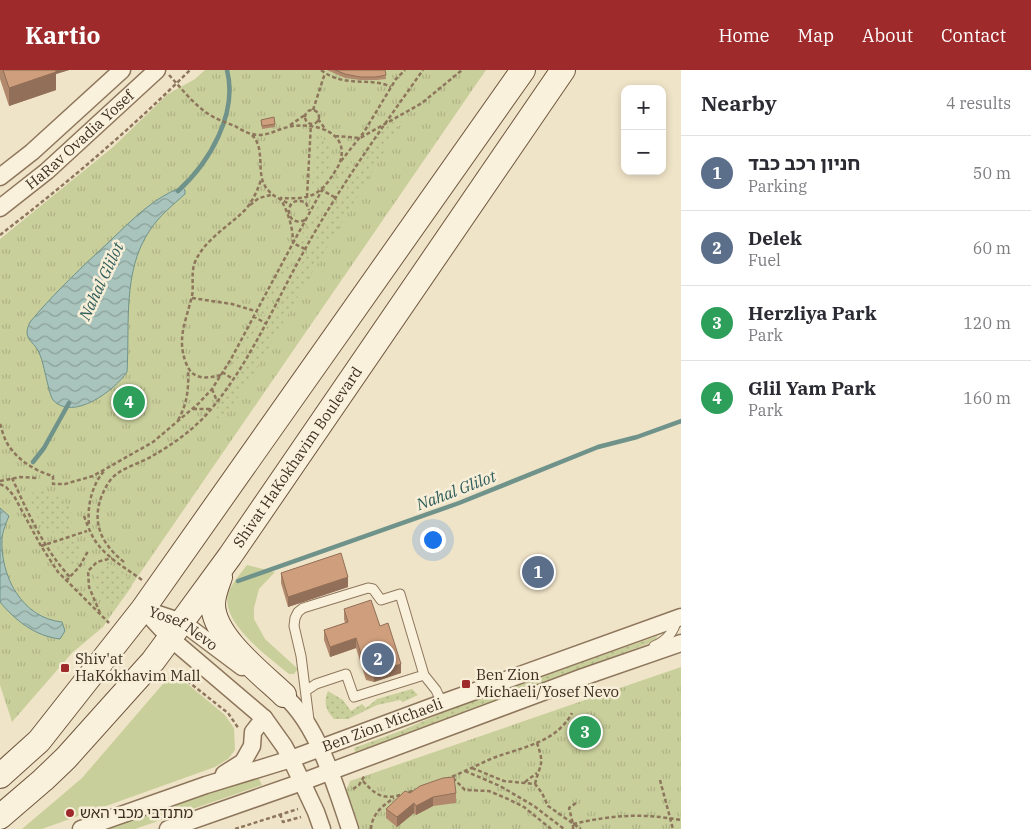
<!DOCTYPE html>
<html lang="en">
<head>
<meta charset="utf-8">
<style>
	:root { --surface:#fff; --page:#f7f7f7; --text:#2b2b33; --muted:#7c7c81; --line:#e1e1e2; --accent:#9e2a2b }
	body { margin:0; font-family:"IBM Plex Serif","Noto Sans Hebrew",serif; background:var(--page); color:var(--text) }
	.controls { position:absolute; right:15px; top:15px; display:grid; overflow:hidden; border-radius:10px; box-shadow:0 2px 8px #0003 }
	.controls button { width:45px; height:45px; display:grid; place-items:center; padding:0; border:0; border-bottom:1px solid var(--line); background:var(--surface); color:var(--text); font:25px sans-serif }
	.you { position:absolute; left:432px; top:469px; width:18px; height:18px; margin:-12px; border:4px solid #fff; border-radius:50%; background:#1a73e8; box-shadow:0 0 0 8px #1a73e833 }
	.badge { display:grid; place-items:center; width:32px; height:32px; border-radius:50%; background:var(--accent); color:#fff; font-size:16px; font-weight:700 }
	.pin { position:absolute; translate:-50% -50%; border:2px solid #fff; box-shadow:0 1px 5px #0006 }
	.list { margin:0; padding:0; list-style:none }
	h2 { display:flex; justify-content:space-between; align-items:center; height:65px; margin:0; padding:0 20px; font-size:21px }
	h2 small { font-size:16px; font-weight:400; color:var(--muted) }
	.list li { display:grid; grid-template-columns:32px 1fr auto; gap:15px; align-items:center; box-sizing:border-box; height:75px; padding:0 20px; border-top:1px solid var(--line) }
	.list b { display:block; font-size:19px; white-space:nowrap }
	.list p { margin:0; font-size:16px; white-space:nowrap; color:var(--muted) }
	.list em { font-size:16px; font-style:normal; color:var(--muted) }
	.map { position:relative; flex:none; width:681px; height:759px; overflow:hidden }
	header { display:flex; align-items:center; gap:30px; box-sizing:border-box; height:70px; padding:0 25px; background:var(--accent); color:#fff }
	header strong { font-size:24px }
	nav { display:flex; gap:28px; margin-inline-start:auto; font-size:18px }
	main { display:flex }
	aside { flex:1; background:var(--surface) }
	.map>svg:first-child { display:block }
	.grass { fill:#c9cf9b }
	.park { fill:url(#park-tufts) }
	.garden { fill:url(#garden-dots) }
	.water { fill:url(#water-waves); stroke:#6f938a }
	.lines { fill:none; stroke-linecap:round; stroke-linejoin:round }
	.stream { stroke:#6f938a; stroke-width:4.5 }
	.lane-casing { stroke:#8d765c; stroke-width:11 }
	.street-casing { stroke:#8d765c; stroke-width:19 }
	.secondary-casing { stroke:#6f573f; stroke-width:26 }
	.path { stroke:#8d765c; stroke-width:2.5; stroke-dasharray:4 2.5; stroke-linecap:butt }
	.lane { stroke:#faf1dc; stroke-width:9 }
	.street { stroke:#faf1dc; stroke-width:16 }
	.secondary { stroke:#faf1dc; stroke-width:24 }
	.wall { fill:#b2896c }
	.shaded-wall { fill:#916f58 }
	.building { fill:#cf9f7d; stroke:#916f58 }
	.poi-dot { fill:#9e2a2b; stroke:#f7eed8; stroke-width:2 }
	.labels { text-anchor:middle; stroke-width:5; stroke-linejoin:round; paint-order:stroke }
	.street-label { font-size:15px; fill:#3d2e20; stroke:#f7eed8 }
	.poi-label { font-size:15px; fill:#3d2e20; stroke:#f7eed8; text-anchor:start }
	.water-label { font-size:16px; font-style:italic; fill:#2f5d5a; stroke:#f7eed8 }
</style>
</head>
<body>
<header>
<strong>Kartio</strong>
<nav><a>Home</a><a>Map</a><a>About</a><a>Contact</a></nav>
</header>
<main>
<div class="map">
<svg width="681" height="759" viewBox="0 0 681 759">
	<defs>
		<pattern id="park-tufts" width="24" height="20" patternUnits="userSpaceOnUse" patternTransform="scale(1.25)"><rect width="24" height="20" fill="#c9cf9b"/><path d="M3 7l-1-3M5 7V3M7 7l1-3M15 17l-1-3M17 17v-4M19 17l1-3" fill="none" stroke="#aeb285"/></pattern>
		<pattern id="garden-dots" width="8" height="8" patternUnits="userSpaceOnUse" patternTransform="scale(1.25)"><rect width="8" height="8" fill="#c9cf9b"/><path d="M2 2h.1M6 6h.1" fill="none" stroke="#aeb285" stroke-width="1.8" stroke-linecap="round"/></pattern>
		<pattern id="water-waves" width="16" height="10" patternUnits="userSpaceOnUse" patternTransform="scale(1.25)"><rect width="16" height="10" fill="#a9c4bc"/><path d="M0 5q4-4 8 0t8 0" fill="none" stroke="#8ba098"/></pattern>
	</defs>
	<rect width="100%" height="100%" fill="#f0e4c8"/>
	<!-- grass -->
	<path class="grass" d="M 247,495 L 275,502 L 259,519 L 254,538 L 254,549 L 265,569 L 298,599 L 294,604 L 289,604 C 269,587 217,551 229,521 C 233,512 241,503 247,495 Z
		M 168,608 L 184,611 L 225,645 L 234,658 L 235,680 L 228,689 L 215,697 L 42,759 L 22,759 L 82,708 Z
		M 257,705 L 262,715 L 135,759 L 98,759 Z"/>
	<!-- park -->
	<path class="park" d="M 205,0 L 486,0 L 103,557 L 72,583 L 12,652 L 0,615 L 0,169 L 113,77 L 168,24 L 195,9 Z
		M 681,597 L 681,759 L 360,759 L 346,721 L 350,711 Z"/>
	<!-- garden -->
	<path class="garden" d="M 406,45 L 306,213 L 251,308 L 221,352 L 213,343 L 234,313 L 327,149 L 386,55 Z
		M 315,64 C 346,79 330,101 312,121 Z
		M 347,90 L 353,94 L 335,123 L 329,119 Z
		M 324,126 L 330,130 L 304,174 L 298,171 Z
		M 293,179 L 298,181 L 264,246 L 259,243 Z
		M 254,252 L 259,254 L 234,302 L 229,299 Z
		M 36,420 C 54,421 79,436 71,457 C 68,460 65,463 61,464 C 45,466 29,437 31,424 Z
		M 69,471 L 74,472 L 80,476 L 78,487 L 73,494 L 65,492 L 57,478 L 61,473 Z
		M 104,494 C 117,494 128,505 132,516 L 114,541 C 100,532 83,504 104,494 Z
		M 657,566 L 655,571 L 599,592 L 569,607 L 355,682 L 354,678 L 403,660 L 460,635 Z
		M 412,619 L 418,625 L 403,632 L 400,630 L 377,635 L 348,649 L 334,649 C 326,641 323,632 328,621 L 343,630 L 351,641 L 362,634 L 366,638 L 377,629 Z"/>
	<!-- water -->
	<path class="water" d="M 182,117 L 185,120 L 185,124 C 173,135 159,146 150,160 C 122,201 130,255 127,302 C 115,320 73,352 53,330 C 49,325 44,294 40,285 C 35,270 21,271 30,252 C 55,222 83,196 111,170 C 133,149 153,128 182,117 Z
		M 0,438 L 9,446 C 6,453 3,460 2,468 C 0,506 22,548 62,552 L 65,561 L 60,569 C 35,566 16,551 0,532 Z"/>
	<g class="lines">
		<!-- stream -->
		<path class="stream" d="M 178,121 C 210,92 238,43 227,0
			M 33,392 L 44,378 L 69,333
			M 238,511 L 459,433 L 598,377 L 637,367 L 681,351"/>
		<!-- lane casing -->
		<g class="lane-casing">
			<path id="lane" d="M 654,576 C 666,571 674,562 677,549
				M 307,620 L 316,614 L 346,604 L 354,627 L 424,605
				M 309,650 L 301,586 L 294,556 L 295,548 L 298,542 L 303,538 L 368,518 L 373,519 L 381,530 L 400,524 L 424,605 L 436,620 L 442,633"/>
		</g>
		<!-- street casing -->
		<g class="street-casing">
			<g id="street">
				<path d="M 0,107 L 32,82 L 122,0"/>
				<path id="s1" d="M 0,138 L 47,101 L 157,0"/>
				<path id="s2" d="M 143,539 L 182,552 L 242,597"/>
				<path d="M 145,541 L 170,568 L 264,648 L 284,676 L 291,689 L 316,742 L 322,759"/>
				<path d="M 277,620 C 316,647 335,715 350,759"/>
				<path d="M 224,704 L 243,692 L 252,676 L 253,662 L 264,648"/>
				<path id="s3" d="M 81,759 L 206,715 L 291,689 L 442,633 L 681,547"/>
				<path d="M 168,759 L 302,712 L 583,607 L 681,573"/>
			</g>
		</g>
		<!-- secondary casing -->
		<g class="secondary-casing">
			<g id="secondary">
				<path d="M 220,507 C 217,515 213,525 213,534 C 213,567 261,603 284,625"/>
				<path d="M 0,706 L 39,671 L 143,539 L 523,0"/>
				<path id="s4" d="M 0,747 L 43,710 L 66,688 L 153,591 L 170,568 L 230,486 L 563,0"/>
			</g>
		</g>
		<!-- path -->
		<path class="path" d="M 321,0 C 346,19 369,6 391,17
			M 169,5 C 182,19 194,35 210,45 C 218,50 227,53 235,56 C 240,59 246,63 252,64 C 267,68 278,58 293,56 C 315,53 350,62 340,92 C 338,98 333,104 330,109 C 316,129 303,129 280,128
			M 313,40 L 325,3
			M305 47a7 7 0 1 1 14 0a7 7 0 1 1-14 0Z
			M 318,49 L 326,60
			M 290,55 L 305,45
			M 252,65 C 267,80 254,105 268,120 C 273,127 283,130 291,135
			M 335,66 L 360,68 L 422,33 L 462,0
			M 341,91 L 364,62 L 396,9 L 405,0
			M 307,127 L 311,53
			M 250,135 L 259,128 L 271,125
			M 305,150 C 283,159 284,122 306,133 L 309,140
			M 0,165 C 66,114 131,59 190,0
			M 305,179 L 293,173 L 322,120 L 336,128
			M 192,228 L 232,234 L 255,241
			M 253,246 L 265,253
			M 222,302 L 233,309
			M 221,305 C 206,309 192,310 186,293 C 177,270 185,253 191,230 C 195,218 190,205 195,192 C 205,169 228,157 245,140 C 253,131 257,121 261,110
			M 212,319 L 217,331
			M 193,339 L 212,339
			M 178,350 C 187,335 189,318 188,300
			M 0,354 C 2,360 4,368 7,373 C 17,390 35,401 53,406 L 53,414 L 65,414 L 93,406 L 153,372 L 198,334 L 212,319 L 231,289 L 293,173 C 293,157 288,142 280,128
			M 12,408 C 27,441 45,481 70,507
			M 0,411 L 20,407 L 36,408
			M 0,414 L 6,417 L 14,426 L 41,476 L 58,502 L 109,553
			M 84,446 C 87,454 90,462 94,469 C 105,487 126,498 142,510
			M 89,454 C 87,436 92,415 104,401
			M 41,476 L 87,461
			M 124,492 C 96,470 89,443 109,412 C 118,398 140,394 154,385 C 175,373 197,357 212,338 C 251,291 275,233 304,181 C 339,118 381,59 423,0
			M 66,511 L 80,496 L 88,481
			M 100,543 L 89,517 L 88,501 L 97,492 L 112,488
			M 172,599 L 228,643 L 239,659
			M 472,698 L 504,711 L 535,714 L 542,723 L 548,736 L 581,759
			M 465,701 L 500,716 L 534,736 L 564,759
			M 453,708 L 465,720 L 489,721 L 508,729 L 524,737 L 551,759
			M 446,709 C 462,703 477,695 493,688 C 522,677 556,673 572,643
			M 660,710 L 673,759
			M 363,711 C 381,732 390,729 415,720
			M 525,712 L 537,703
			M 535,714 C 540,693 545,696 537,673
			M 353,719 L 359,715 L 365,705
			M 280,744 L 283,752 L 301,747
			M 573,754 C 613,745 641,743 681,750
			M 235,759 L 298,739
			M 371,759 C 372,744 382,736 394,728
			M 573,759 L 573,754 L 569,738 L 576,733"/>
		<!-- lane -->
		<use href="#lane" class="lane"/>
		<!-- street -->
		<use href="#street" class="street"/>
		<!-- secondary -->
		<use href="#secondary" class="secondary"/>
	</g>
	<!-- wall -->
	<path class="wall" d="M 0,0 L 69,0 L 56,4 L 56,20 L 9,36 L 0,9 Z
		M 327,0 L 385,0 L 386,9 L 376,10 L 360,10 L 345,8 Z
		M 261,50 L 275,54 L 275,57 L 262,59 Z
		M 281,503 L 348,517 L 288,537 L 281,513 Z
		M 344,539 L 380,556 L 401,603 L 374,612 L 366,610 L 356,578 L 330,587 L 324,570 L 324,560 L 345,553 L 344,549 Z
		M 410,723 L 456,723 L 456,733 L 433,736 L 416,745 L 414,743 L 397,757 L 386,748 L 386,739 Z"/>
	<!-- shaded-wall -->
	<path class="shaded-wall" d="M 52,0 L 69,0 L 56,4 L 56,20 L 9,36 L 9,18 Z
		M 348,507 L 348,517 L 288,537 L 288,527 Z
		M 356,568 L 356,578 L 330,587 L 330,577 Z
		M 401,594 L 401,603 L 374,612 L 374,602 Z
		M 433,727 L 433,736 L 416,745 L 416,736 Z
		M 414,733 L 414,743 L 397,757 L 397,747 Z"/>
	<!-- building -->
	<path class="building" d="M 3,0 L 56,0 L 56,2 L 9,18 Z
		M 335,0 L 385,0 L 386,5 L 376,7 L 360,7 L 345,4 Z
		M 274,47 L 275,54 L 262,56 L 261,50 Z
		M 341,483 L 348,507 L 288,527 L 281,503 Z
		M 371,530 L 380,556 L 388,553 L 401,594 L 374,602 L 366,600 L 356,568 L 330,577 L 324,560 L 348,552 L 344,539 Z
		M 454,707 L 456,723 L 433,727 L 416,736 L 414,733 L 397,747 L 386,739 L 405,721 L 410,723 L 420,716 L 443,708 Z"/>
	<!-- markers -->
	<g class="poi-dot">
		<rect x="60" y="593" width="10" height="10" rx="2.5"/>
		<rect x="461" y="609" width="10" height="10" rx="2.5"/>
		<circle cx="70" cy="743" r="5"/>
	</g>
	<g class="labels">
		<!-- street labels -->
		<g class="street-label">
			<text dy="5" stroke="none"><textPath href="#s1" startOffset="105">HaRav Ovadia Yosef</textPath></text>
			<text dy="5" stroke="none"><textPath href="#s4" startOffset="469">Shivat HaKokhavim Boulevard</textPath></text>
			<text dy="5" stroke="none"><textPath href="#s2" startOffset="45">Yosef Nevo</textPath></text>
			<text dy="5" stroke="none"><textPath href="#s3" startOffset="319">Ben Zion Michaeli</textPath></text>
		</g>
		<!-- poi labels -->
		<g class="poi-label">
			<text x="75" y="594">Shiv'at<tspan x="75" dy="17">HaKokhavim Mall</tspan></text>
			<text x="476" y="610">Ben Zion<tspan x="476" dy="17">Michaeli/Yosef Nevo</tspan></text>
			<text x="80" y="748">מתנדבי מכבי האש</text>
		</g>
		<!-- water labels -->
		<g class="water-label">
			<text transform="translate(101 211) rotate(-65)" y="6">Nahal Glilot</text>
			<text transform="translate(456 420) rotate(-21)" y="6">Nahal Glilot</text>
		</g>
	</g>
</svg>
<div class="controls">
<button>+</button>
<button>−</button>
</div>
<div class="you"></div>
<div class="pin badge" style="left:538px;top:502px;background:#5c6f8a">1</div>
<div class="pin badge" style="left:378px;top:589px;background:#5c6f8a">2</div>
<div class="pin badge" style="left:585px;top:662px;background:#2e9e5b">3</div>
<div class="pin badge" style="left:129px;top:332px;background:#2e9e5b">4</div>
</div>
<aside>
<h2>Nearby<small>4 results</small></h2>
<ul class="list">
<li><span class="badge" style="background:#5c6f8a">1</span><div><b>חניון רכב כבד</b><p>Parking</p></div><em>50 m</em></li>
<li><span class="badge" style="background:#5c6f8a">2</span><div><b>Delek</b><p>Fuel</p></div><em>60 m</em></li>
<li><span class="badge" style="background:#2e9e5b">3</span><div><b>Herzliya Park</b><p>Park</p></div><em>120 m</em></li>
<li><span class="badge" style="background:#2e9e5b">4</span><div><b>Glil Yam Park</b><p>Park</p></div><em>160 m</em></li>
</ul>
</aside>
</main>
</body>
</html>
